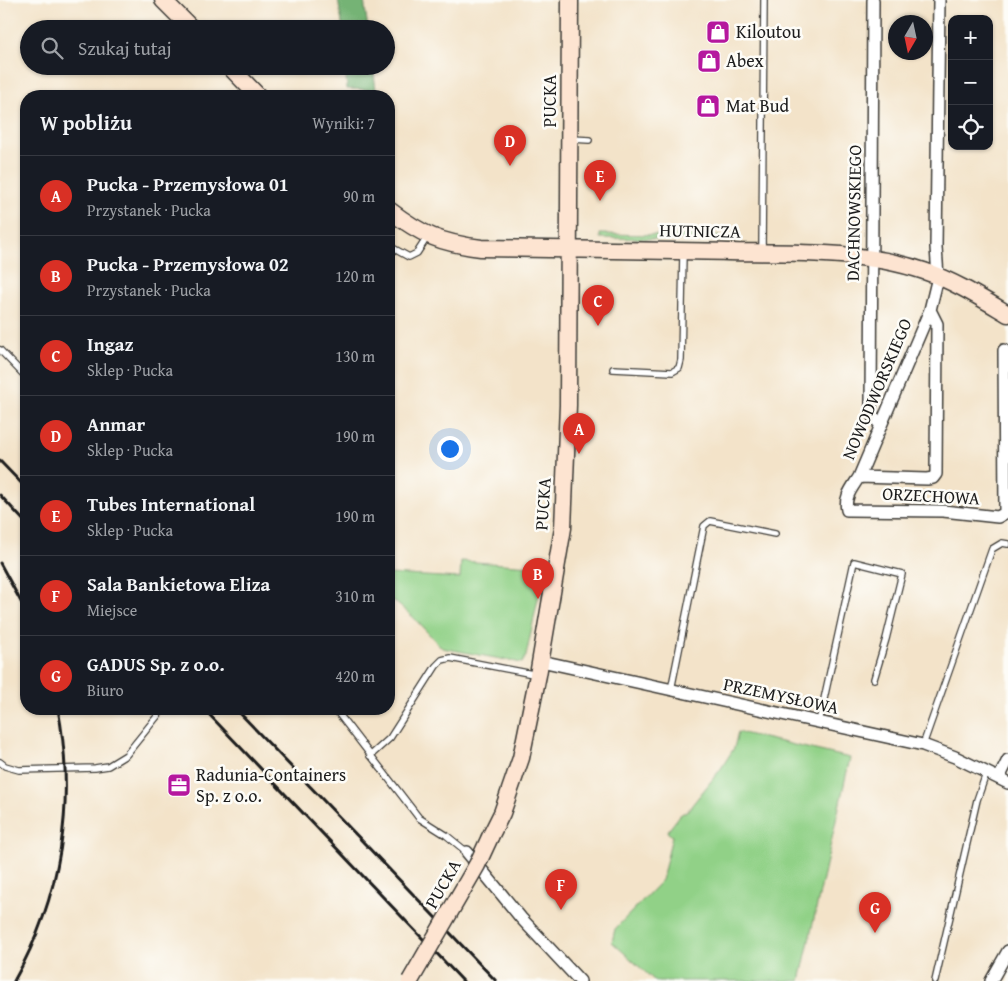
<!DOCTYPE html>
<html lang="pl">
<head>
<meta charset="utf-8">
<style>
	:root { --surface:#171b24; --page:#20242c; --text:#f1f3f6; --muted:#9ea1a6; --line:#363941; --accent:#d93025 }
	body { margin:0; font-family:"Gentium Book Plus",serif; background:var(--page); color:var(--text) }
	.controls { position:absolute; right:15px; top:15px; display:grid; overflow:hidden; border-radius:10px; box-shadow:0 1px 4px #0004 }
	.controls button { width:45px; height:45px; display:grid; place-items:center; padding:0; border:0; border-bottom:1px solid var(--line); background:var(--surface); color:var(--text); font:25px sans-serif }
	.compass { position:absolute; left:888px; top:15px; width:45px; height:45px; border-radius:50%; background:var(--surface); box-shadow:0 1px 4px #0004; rotate:189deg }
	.you { position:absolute; left:449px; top:448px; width:18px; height:18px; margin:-12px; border:4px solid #fff; border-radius:50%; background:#1a73e8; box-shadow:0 0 0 8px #1a73e833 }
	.badge { display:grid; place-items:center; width:32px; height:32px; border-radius:50%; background:var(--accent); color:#fff; font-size:16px; font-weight:700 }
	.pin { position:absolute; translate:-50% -41px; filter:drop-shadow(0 1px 2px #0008) }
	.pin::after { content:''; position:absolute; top:26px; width:18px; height:15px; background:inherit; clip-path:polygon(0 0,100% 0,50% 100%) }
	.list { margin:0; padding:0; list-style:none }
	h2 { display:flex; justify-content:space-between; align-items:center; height:65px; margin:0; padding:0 20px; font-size:21px }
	h2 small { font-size:16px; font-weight:400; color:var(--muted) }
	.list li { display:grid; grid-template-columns:32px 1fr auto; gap:15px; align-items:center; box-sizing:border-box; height:80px; padding:0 20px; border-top:1px solid var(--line) }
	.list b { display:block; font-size:19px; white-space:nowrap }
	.list p { margin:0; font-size:16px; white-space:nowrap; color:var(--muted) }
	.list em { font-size:16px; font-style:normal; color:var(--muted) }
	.icon { flex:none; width:28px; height:28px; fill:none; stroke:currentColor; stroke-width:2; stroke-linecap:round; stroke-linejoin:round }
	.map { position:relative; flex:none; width:1008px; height:981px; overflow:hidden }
	.search { position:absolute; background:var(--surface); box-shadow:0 1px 4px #0004; left:20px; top:20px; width:375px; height:55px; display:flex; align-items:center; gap:12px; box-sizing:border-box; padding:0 18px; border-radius:28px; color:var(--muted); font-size:19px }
	.panel { position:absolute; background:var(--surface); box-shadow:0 1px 4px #0004; left:20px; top:90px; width:375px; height:625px; border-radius:20px }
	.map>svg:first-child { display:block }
	.green { fill:#91d187; stroke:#567652 }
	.forest { fill:#74b374; stroke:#486848 }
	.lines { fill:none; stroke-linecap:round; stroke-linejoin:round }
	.lane-casing { stroke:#3c3a36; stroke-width:8 }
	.street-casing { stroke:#3c3a36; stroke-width:14 }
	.secondary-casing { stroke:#3c3a36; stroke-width:19 }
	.lane { stroke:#fff; stroke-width:5.5 }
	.street { stroke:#fff; stroke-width:11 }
	.secondary { stroke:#fde4d1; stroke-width:16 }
	.rail { stroke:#1c1c1c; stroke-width:3 }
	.secondary-bridge-casing { stroke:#3c3a36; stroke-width:19; stroke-linecap:butt }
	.secondary-bridge { stroke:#fde4d1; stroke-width:16 }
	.labels { text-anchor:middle; stroke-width:5; stroke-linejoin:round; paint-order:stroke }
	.poi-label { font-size:18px; fill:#1c1c1c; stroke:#fdfcf7; text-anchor:start }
	.street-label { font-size:18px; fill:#1c1c1c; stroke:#fdfcf7 }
</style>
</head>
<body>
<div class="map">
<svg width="1008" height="981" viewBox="0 0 1008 981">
	<rect width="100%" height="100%" fill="#fdfcf7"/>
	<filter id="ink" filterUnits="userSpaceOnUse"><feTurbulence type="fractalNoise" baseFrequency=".02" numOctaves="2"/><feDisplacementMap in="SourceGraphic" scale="10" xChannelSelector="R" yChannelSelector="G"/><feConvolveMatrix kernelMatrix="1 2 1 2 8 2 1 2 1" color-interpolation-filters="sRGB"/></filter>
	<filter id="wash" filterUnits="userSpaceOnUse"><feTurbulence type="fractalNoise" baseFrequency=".0096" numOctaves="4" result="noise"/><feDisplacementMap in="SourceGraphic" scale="20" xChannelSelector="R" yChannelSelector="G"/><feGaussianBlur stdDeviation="1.12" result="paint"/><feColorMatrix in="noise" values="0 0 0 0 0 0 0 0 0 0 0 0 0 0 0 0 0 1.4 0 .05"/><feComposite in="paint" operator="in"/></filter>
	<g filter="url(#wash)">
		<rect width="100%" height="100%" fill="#f3e3c9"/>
		<!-- green -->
		<path class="green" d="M 600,234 L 719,236 L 719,240 L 600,238 Z
			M 461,561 L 531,566 L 531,570 L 544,570 L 526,656 L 522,663 L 442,648 L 413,617 L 389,597 L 389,574 L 460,578 Z
			M 738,732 L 850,758 L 800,981 L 655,981 L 612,942 L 615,929 L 662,880 L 672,836 L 667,832 L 680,815 L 688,810 L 720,770 L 734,748 Z"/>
		<!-- forest -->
		<path class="forest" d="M 338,0 L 364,0 L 368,29 L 343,29 Z
			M 345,66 L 373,66 L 376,90 L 347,89 Z"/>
	</g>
	<g filter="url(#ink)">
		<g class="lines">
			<!-- lane casing -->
			<g class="lane-casing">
				<path id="lane" d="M 572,139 L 589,140
					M 389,246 L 409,257 L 417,253 L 428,236
					M 762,250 L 764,0
					M 0,350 L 26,377
					M 613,369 L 672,372 L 679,368 L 681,360 L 683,253
					M 671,690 L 704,526 L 710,521 L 775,534
					M 335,709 L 419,818 L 446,835 L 467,852
					M 819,722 L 854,562 L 902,574 L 886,639 L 874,679
					M 923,745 L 992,549 L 1002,543 L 1008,544
					M 370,756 L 390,738 L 436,666 L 442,660 L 450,658 L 538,675
					M 0,762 L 5,766 L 19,770 L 95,768 L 108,766 L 126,755 L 163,709
					M 935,981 L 977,800 L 987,771"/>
			</g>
			<!-- street casing -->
			<g class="street-casing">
				<path id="street" d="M 873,0 L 871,409 L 873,417 L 880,424
					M 939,0 L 936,247 L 938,277 L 930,310 L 859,477 C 852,488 844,497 847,510 L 943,511 L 998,517 L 1005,513 L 1004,350
					M 859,477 L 927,479 L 933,478 L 936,474 L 937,324 L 930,310
					M 541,661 L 923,745 L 955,757 L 1008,783
					M 999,778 L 1008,760
					M 467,852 L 521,918 L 580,981
					M 991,981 L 1008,951"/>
			</g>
			<!-- secondary casing -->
			<g class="secondary-casing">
				<path id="secondary" d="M 163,0 L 192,29
					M 229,66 L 258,96
					M 389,210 C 422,235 440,243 481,248 C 564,249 646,250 728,252 C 792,253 862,250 924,271 C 954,281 981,298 1008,314
					M 490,837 L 502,813 L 521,758 L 538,675 L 563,528 L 568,405 L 570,0"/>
			</g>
			<!-- lane -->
			<use href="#lane" class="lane"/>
			<!-- street -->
			<use href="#street" class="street"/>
			<!-- secondary -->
			<use href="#secondary" class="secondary"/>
			<!-- rail -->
			<path class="rail" d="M 0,461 L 26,488
				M 0,495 L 26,523
				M 0,563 L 26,611
				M 204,709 L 463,981
				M 236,709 L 496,981
				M 14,981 C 61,898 76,803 58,709"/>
			<!-- secondary-bridge casing -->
			<g class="secondary-bridge-casing">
				<path id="secondary-bridge" d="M 410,981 L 477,865 L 490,837"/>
			</g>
			<!-- secondary-bridge -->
			<use href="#secondary-bridge" class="secondary-bridge"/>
		</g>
	</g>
	<!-- icons -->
	<defs>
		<g id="shop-square" transform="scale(1.25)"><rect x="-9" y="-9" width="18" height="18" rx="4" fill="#b5179e" stroke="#fdfcf7"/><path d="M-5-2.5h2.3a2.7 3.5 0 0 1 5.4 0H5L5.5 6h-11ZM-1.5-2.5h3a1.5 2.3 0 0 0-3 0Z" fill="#fff"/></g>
		<g id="office-square" transform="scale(1.25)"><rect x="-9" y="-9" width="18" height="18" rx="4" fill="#b5179e" stroke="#fdfcf7"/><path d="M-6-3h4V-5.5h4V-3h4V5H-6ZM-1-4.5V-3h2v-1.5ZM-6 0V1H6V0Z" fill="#fff"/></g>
	</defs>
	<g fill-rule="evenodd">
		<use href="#shop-square" x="718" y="32"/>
		<use href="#shop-square" x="709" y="61"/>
		<use href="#shop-square" x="708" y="106"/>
		<use href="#office-square" x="179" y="785"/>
	</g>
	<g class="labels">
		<!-- poi labels -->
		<g class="poi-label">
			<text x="736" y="38">Kiloutou</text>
			<text x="726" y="67">Abex</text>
			<text x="726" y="112">Mat Bud</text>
			<text x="196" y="781">Radunia-Containers<tspan x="196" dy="21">Sp. z o.o.</tspan></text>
		</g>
		<!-- street labels -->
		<g class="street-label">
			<text transform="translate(550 101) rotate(-90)" y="6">PUCKA</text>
			<text transform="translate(854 213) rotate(-89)" y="6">DACHNOWSKIEGO</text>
			<text transform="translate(700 231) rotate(1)" y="6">HUTNICZA</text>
			<text transform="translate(877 389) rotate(-67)" y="6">NOWODWORSKIEGO</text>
			<text transform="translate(931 496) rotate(3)" y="6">ORZECHOWA</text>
			<text transform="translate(543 504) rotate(-86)" y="6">PUCKA</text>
			<text transform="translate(781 696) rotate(12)" y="6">PRZEMYSŁOWA</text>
			<text transform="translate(443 884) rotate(-60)" y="6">PUCKA</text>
		</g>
	</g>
</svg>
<div class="controls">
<button>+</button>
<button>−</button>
<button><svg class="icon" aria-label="locate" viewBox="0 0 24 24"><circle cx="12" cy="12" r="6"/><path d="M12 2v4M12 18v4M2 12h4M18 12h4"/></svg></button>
</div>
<svg class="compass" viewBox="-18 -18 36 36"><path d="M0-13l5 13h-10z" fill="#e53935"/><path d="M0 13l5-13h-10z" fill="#9ea1a6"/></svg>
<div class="you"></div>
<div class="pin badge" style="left:579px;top:454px">A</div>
<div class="pin badge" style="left:538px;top:599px">B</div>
<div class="pin badge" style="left:598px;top:326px">C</div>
<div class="pin badge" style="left:510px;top:166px">D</div>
<div class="pin badge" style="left:600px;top:201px">E</div>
<div class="pin badge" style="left:561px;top:910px">F</div>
<div class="pin badge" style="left:875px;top:933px">G</div>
<div class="search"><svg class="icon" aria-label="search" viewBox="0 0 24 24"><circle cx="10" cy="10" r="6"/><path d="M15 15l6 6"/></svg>Szukaj tutaj</div>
<section class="panel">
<h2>W pobliżu<small>Wyniki: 7</small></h2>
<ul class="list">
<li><span class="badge">A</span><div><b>Pucka - Przemysłowa 01</b><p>Przystanek · Pucka</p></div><em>90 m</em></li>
<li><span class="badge">B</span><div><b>Pucka - Przemysłowa 02</b><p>Przystanek · Pucka</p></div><em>120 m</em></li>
<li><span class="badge">C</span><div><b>Ingaz</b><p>Sklep · Pucka</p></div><em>130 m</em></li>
<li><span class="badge">D</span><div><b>Anmar</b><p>Sklep · Pucka</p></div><em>190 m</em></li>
<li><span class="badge">E</span><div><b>Tubes International</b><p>Sklep · Pucka</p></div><em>190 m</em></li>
<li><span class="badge">F</span><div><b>Sala Bankietowa Eliza</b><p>Miejsce</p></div><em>310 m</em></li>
<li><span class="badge">G</span><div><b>GADUS Sp. z o.o.</b><p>Biuro</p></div><em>420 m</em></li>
</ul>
</section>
</div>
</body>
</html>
